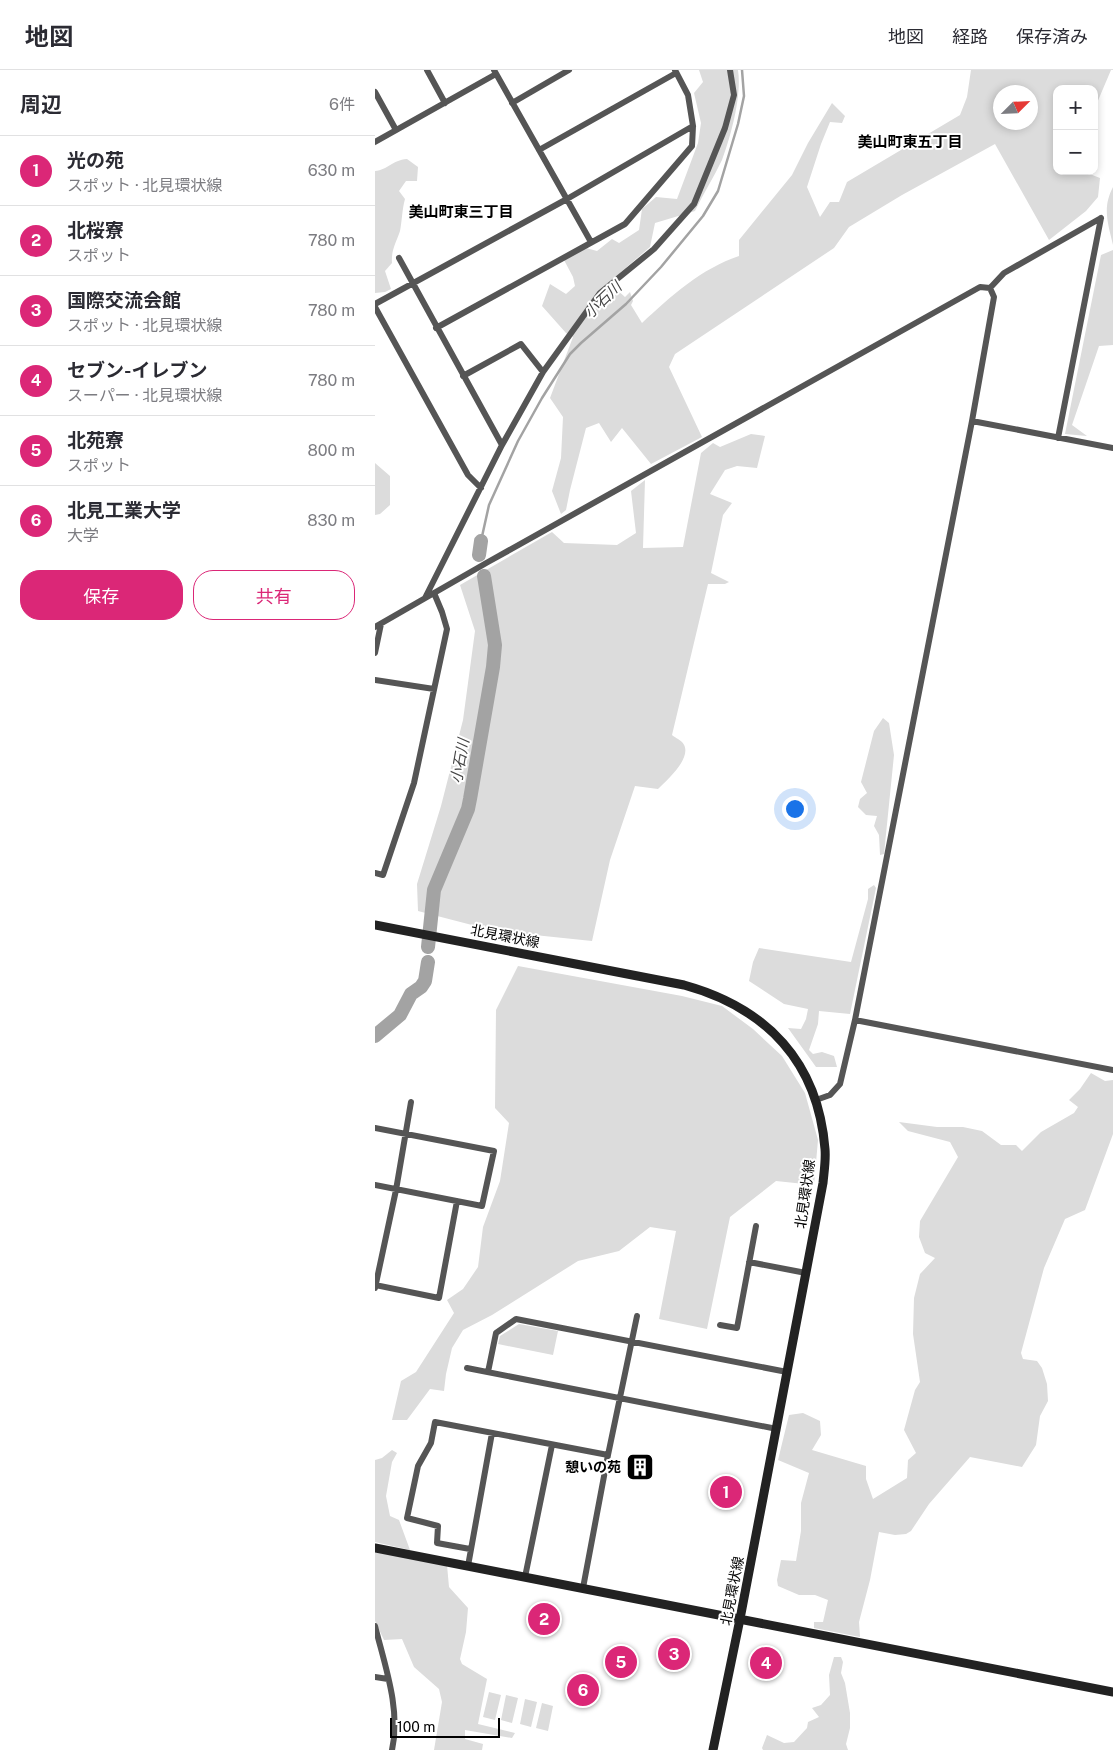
<!DOCTYPE html>
<html lang="ja">
<head>
<meta charset="utf-8">
<style>
	:root { --surface:#fff; --page:#f7f7f7; --text:#2b2b33; --muted:#7c7c81; --line:#e1e1e2; --accent:#db2777 }
	body { margin:0; font-family:"Public Sans","Noto Sans JP",sans-serif; background:var(--page); color:var(--text) }
	.controls { position:absolute; right:15px; top:15px; display:grid; overflow:hidden; border-radius:10px; box-shadow:0 2px 8px #0003 }
	.controls button { width:45px; height:45px; display:grid; place-items:center; padding:0; border:0; border-bottom:1px solid var(--line); background:var(--surface); color:var(--text); font:25px sans-serif }
	.compass { position:absolute; left:618px; top:15px; width:45px; height:45px; border-radius:50%; background:var(--surface); box-shadow:0 2px 8px #0003; rotate:66deg }
	.scale { position:absolute; left:15px; bottom:12px; width:110px; box-sizing:border-box; padding-left:5px; border:2px solid #000; border-top:0; font-size:14px; line-height:18px; white-space:nowrap; color:#000; -webkit-text-stroke:4px #fff; paint-order:stroke }
	.you { position:absolute; left:419px; top:738px; width:18px; height:18px; margin:-12px; border:4px solid #fff; border-radius:50%; background:#1a73e8; box-shadow:0 0 0 8px #1a73e833 }
	.badge { display:grid; place-items:center; width:32px; height:32px; border-radius:50%; background:var(--accent); color:#fff; font-size:16px; font-weight:700 }
	.pin { position:absolute; translate:-50% -50%; border:2px solid #fff; box-shadow:0 1px 5px #0006 }
	.list { margin:0; padding:0; list-style:none }
	h2 { display:flex; justify-content:space-between; align-items:center; height:65px; margin:0; padding:0 20px; font-size:21px }
	h2 small { font-size:16px; font-weight:400; color:var(--muted) }
	.list li { display:grid; grid-template-columns:32px 1fr auto; gap:15px; align-items:center; box-sizing:border-box; height:70px; padding:0 20px; border-top:1px solid var(--line) }
	.list b { display:block; font-size:19px; white-space:nowrap }
	.list p { margin:0; font-size:16px; white-space:nowrap; color:var(--muted) }
	.list em { font-size:16px; font-style:normal; color:var(--muted) }
	.actions { display:flex; gap:10px; padding:15px 20px }
	.actions a { flex:1; padding:11px 0; border:1px solid var(--accent); border-radius:20px; text-align:center; font-size:18px; color:var(--accent) }
	.actions .main { background:var(--accent); color:#fff }
	.map { position:relative; flex:none; width:738px; height:1680px; overflow:hidden }
	header { display:flex; align-items:center; gap:30px; box-sizing:border-box; height:70px; padding:0 25px; background:var(--surface); border-bottom:1px solid var(--line) }
	header strong { font-size:24px }
	nav { display:flex; gap:28px; margin-inline-start:auto; font-size:18px }
	main { display:flex }
	aside { flex:1; background:var(--surface) }
	.map>svg:first-child { display:block }
	.green { fill:#dcdcdc; fill-rule:evenodd }
	.lines { fill:none; stroke-linecap:round; stroke-linejoin:round }
	.stream { stroke:#a3a3a3; stroke-width:2.5 }
	.river { stroke:#a3a3a3; stroke-width:14 }
	.street { stroke:#555; stroke-width:6 }
	.secondary { stroke:#222; stroke-width:9 }
	.labels { text-anchor:middle; stroke-width:4; stroke-linejoin:round; paint-order:stroke }
	.street-label { font-size:14px; fill:#000; stroke:#fff }
	.poi-label { font-size:14px; font-weight:bold; fill:#000; stroke:#fff; text-anchor:end }
	.neighbourhood-label { font-size:15px; font-weight:bold; fill:#000; stroke:#fff }
	.water-label { font-size:15px; font-style:italic; fill:#444; stroke:#fff }
</style>
</head>
<body>
<header>
<strong>地図</strong>
<nav><a>地図</a><a>経路</a><a>保存済み</a></nav>
</header>
<main>
<aside>
<h2>周辺<small>6件</small></h2>
<ul class="list">
<li><span class="badge">1</span><div><b>光の苑</b><p>スポット · 北見環状線</p></div><em>630 m</em></li>
<li><span class="badge">2</span><div><b>北桜寮</b><p>スポット</p></div><em>780 m</em></li>
<li><span class="badge">3</span><div><b>国際交流会館</b><p>スポット · 北見環状線</p></div><em>780 m</em></li>
<li><span class="badge">4</span><div><b>セブン-イレブン</b><p>スーパー · 北見環状線</p></div><em>780 m</em></li>
<li><span class="badge">5</span><div><b>北苑寮</b><p>スポット</p></div><em>800 m</em></li>
<li><span class="badge">6</span><div><b>北見工業大学</b><p>大学</p></div><em>830 m</em></li>
</ul>
<div class="actions"><a class="main">保存</a><a>共有</a></div>
</aside>
<div class="map">
<svg width="738" height="1680" viewBox="0 0 738 1680">
	<rect width="100%" height="100%" fill="#fff"/>
	<!-- green -->
	<path class="green" d="M 324,0 L 363,0 C 367,25 356,66 347,90 C 339,107 328,124 320,141 L 280,153 L 275,177 L 232,214 L 240,218 L 250,227 L 255,222 L 258,231 L 256,235 L 267,253 C 295,227 327,198 364,186 L 364,170 L 417,105 L 433,73 L 457,33 L 470,46 L 467,53 L 455,52 L 446,74 L 432,117 L 445,147 L 455,132 L 464,132 L 472,112 L 585,45 L 592,27 L 596,0 L 736,0 L 719,40 L 719,19 L 682,19 L 682,101 L 707,101 L 725,108 L 723,127 L 711,141 L 674,170 L 620,74 L 527,125 L 474,157 L 459,178 L 300,284 L 294,297 L 327,367 L 276,394 L 247,358 L 236,372 L 224,353 L 211,358 L 195,420 L 191,440 L 186,444 L 177,421 L 186,388 L 188,347 L 175,328 L 198,267 L 191,263 L 167,236 L 175,214 L 191,224 L 200,216 L 198,207 L 189,190 L 211,178 L 222,181 L 237,169 L 244,173 L 264,160 L 267,139 L 281,127 L 302,129 L 323,73 L 326,53 L 319,23 L 328,12 ZM 626,22 L 656,22 L 656,52 L 626,52 Z
		M 32,89 L 43,97 L 42,111 L 31,111 L 24,121 L 30,129 C 27,139 27,152 25,161 C 21,173 16,180 17,193 L 10,201 L 16,219 L 10,222 L 0,223 L 0,101 C 13,100 17,90 32,89 Z
		M 738,117 L 738,175 C 733,153 727,138 738,117 Z
		M 738,180 L 738,275 L 724,276 L 697,355 L 712,366 L 690,364 L 726,185 Z
		M 376,364 L 390,366 L 382,398 L 362,396 L 350,400 L 335,424 L 357,433 L 348,445 L 336,503 L 354,512 L 350,514 L 333,514 L 297,665 C 299,667 304,669 307,672 C 320,686 292,710 283,719 L 260,716 L 235,790 L 217,871 L 120,861 L 43,841 L 42,814 L 66,736 L 88,650 L 100,561 L 85,515 L 177,462 L 189,473 L 242,475 L 261,463 L 256,421 L 270,410 L 268,478 L 308,477 L 326,383 L 338,373 L 345,377 Z
		M 0,393 L 15,406 L 15,435 L 5,444 L 0,445 Z
		M 508,648 L 514,653 L 519,685 L 509,784 L 505,785 L 504,765 L 499,756 L 502,746 L 491,745 L 483,737 L 485,729 L 492,723 L 486,712 L 499,661 Z
		M 499,815 L 501,818 L 475,944 L 444,941 L 443,954 L 434,980 L 438,984 L 447,982 L 459,986 L 462,997 L 441,997 L 413,958 L 426,959 L 431,949 L 433,939 L 409,934 L 374,911 L 378,892 L 384,878 L 476,892 L 493,829 L 493,819 Z
		M 143,896 L 307,926 L 347,936 L 378,959 L 407,986 L 430,1023 L 443,1070 L 439,1115 L 401,1111 L 355,1147 L 332,1259 L 284,1249 L 301,1161 L 275,1157 L 244,1181 L 203,1191 L 117,1245 L 88,1260 L 77,1278 L 71,1304 L 69,1321 L 55,1319 L 32,1350 L 17,1350 L 26,1311 L 41,1302 L 79,1243 L 72,1230 L 88,1219 L 103,1197 L 108,1157 L 125,1111 L 134,1053 L 120,1038 L 121,940 Z
		M 716,1003 L 730,1011 L 738,1010 L 738,1064 L 710,1140 L 690,1149 L 669,1198 L 646,1283 L 648,1289 L 662,1291 L 667,1298 L 672,1314 L 673,1331 L 665,1346 L 661,1375 L 647,1397 L 595,1387 L 554,1434 L 536,1461 L 531,1464 L 520,1465 L 504,1462 L 495,1510 L 484,1552 L 485,1567 L 439,1558 L 439,1552 L 448,1552 L 453,1530 L 440,1525 L 424,1525 L 403,1516 L 402,1510 L 406,1490 L 421,1491 L 426,1461 L 426,1433 L 434,1403 L 403,1390 L 414,1345 L 428,1343 L 445,1351 L 446,1365 L 437,1380 L 491,1396 L 491,1409 L 498,1429 L 532,1408 L 533,1390 L 541,1383 L 529,1360 L 540,1320 L 545,1312 L 538,1264 L 539,1228 L 545,1204 L 560,1188 L 550,1183 L 544,1167 L 545,1151 L 583,1087 L 575,1072 L 533,1061 L 524,1052 L 562,1057 L 588,1057 L 607,1061 L 626,1075 L 641,1075 L 647,1081 L 666,1062 L 699,1043 L 703,1037 L 694,1030 L 705,1019 Z
		M 144,1254 L 183,1261 L 178,1285 L 123,1274 L 125,1266 Z
		M 17,1380 L 22,1383 L 17,1392 L 11,1426 L 15,1446 L 24,1450 L 35,1480 L 0,1472 L 0,1390 L 7,1388 Z
		M 0,1482 L 72,1495 L 74,1517 L 93,1538 L 91,1562 L 85,1589 L 87,1594 L 112,1609 L 103,1654 L 140,1663 L 137,1668 L 90,1660 L 90,1669 L 108,1674 L 107,1680 L 59,1680 L 67,1632 L 64,1619 L 39,1597 L 27,1569 L 9,1570 L 0,1551 Z
		M 459,1587 L 466,1587 L 468,1592 L 466,1603 L 470,1613 L 475,1643 L 475,1658 L 471,1674 L 473,1680 L 388,1680 L 387,1678 L 392,1665 L 409,1673 L 419,1672 L 432,1658 L 433,1652 L 444,1647 L 437,1638 L 446,1635 L 455,1625 L 454,1605 Z
		M 114,1622 L 126,1625 L 120,1650 L 108,1647 Z
		M 131,1625 L 143,1628 L 137,1653 L 126,1650 Z
		M 150,1629 L 162,1632 L 156,1657 L 145,1654 Z
		M 167,1633 L 178,1636 L 173,1661 L 161,1658 Z"/>
	<g class="lines">
		<!-- stream -->
		<path class="stream" d="M 106,471 L 114,435 L 143,371 L 167,328 L 195,284 L 206,273 L 251,234 L 286,197 L 328,146 L 343,121 L 363,54 L 369,26 L 367,0"/>
		<!-- river -->
		<path class="river" d="M 104,485 L 106,471
			M 53,877 L 59,820 L 93,739 L 95,729 L 118,597 L 120,575 L 109,506
			M 0,966 L 25,945 L 36,924 L 46,917 L 50,911 L 53,892"/>
		<!-- street -->
		<path class="street" d="M 52,0 L 70,33
			M 119,0 L 216,172
			M 0,22 L 21,60
			M 137,33 L 194,0
			M 0,72 L 121,4
			M 164,80 L 301,3
			M 24,188 L 127,375
			M 0,234 L 192,129 L 318,56
			M 0,237 L 93,405 L 106,418
			M 61,258 L 250,154 L 317,76 L 318,56 L 313,25 L 300,0
			M 88,306 L 146,274 L 168,302
			M 597,351 L 738,378
			M 683,368 L 726,148
			M 50,528 L 127,375 L 168,302 L 225,223 L 279,179 L 319,134 L 350,58 L 359,25 L 355,0
			M 0,557 L 113,492 L 605,217 L 615,218 L 629,203 L 726,148
			M 0,583 L 6,554
			M 0,610 L 59,619
			M 0,803 L 8,805 L 39,713 L 72,559 L 67,542 L 59,523
			M 480,950 L 738,1000
			M 441,1030 L 455,1025 L 465,1014 L 480,950 L 597,351 L 619,227 L 615,218
			M 0,1058 L 119,1081 L 107,1136 L 0,1115
			M 374,1192 L 431,1203
			M 0,1215 L 64,1228 L 82,1131
			M 0,1218 L 21,1120 L 36,1032
			M 345,1255 L 362,1258 L 381,1156
			M 92,1298 L 402,1359
			M 113,1302 L 121,1263 L 141,1249 L 412,1302
			M 95,1479 L 62,1473 L 63,1456 L 32,1448 L 43,1396 L 56,1373 L 60,1352 L 233,1385
			M 93,1496 L 117,1363
			M 150,1507 L 177,1375
			M 208,1518 L 233,1385 L 262,1246
			M 0,1556 C 10,1596 26,1640 17,1680
			M 0,1607 L 13,1609"/>
		<!-- secondary -->
		<path class="secondary" d="M 0,855 L 309,915 C 392,938 443,992 450,1079 C 451,1090 449,1102 448,1113 L 365,1549 L 338,1680
			M 0,1478 L 738,1622"/>
	</g>
	<!-- icons -->
	<defs>
		<g id="building-square" transform="scale(1.4375)"><rect x="-9" y="-9" width="18" height="18" rx="4" fill="#000" stroke="#fff"/><path d="M-4-6H4V6H1V3H-1V6H-4ZM-2.5-4.3h1.7v1.8h-1.7ZM.8-4.3h1.7v1.8H.8ZM-2.5-1h1.7V.8h-1.7ZM.8-1h1.7V.8H.8Z" fill="#fff"/></g>
	</defs>
	<g fill-rule="evenodd">
		<use href="#building-square" x="265" y="1397"/>
	</g>
	<g class="labels">
		<!-- street labels -->
		<g class="street-label">
			<text transform="translate(130 866) rotate(11)" y="5">北見環状線</text>
			<text transform="translate(430 1124) rotate(-82)" y="5">北見環状線</text>
			<text transform="translate(357 1521) rotate(-79)" y="5">北見環状線</text>
		</g>
		<!-- poi labels -->
		<g class="poi-label">
			<text x="246" y="1402">憩いの苑</text>
		</g>
		<!-- neighbourhood labels -->
		<g class="neighbourhood-label">
			<text x="535" y="77">美山町東五丁目</text>
			<text x="86" y="147">美山町東三丁目</text>
		</g>
		<!-- water labels -->
		<g class="water-label">
			<text transform="translate(228 230) rotate(-44)" y="5">小石川</text>
			<text transform="translate(85 691) rotate(-80)" y="5">小石川</text>
		</g>
	</g>
</svg>
<div class="controls">
<button>+</button>
<button>−</button>
</div>
<svg class="compass" viewBox="-18 -18 36 36"><path d="M0-13l5 13h-10z" fill="#e53935"/><path d="M0 13l5-13h-10z" fill="#7c7c81"/></svg>
<div class="scale">100 m</div>
<div class="you"></div>
<div class="pin badge" style="left:351px;top:1422px">1</div>
<div class="pin badge" style="left:169px;top:1549px">2</div>
<div class="pin badge" style="left:299px;top:1584px">3</div>
<div class="pin badge" style="left:391px;top:1593px">4</div>
<div class="pin badge" style="left:246px;top:1592px">5</div>
<div class="pin badge" style="left:208px;top:1620px">6</div>
</div>
</main>
</body>
</html>
